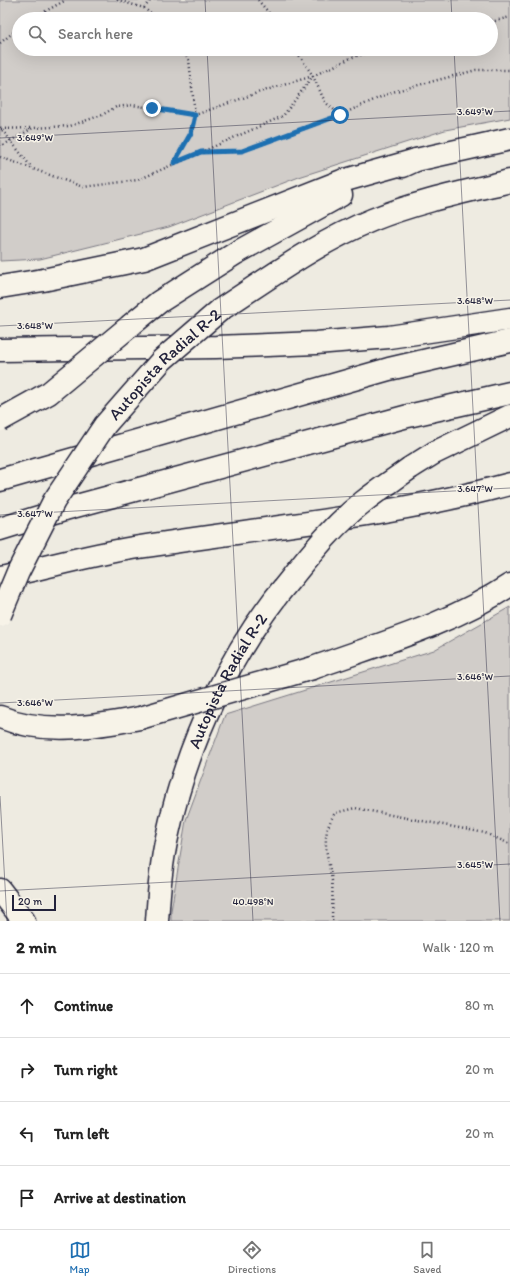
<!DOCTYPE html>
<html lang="en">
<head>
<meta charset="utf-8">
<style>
	:root { --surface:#fff; --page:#f2f2f2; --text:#222; --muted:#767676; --line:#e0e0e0; --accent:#1f6fb2 }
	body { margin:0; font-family:Itim,sans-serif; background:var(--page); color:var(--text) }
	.scale { position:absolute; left:12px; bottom:10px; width:44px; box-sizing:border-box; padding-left:4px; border:2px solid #22223b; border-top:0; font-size:11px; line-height:14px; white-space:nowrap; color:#22223b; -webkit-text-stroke:3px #f7f3e8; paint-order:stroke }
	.stop { position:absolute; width:12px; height:12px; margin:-9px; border:3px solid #1f6fb2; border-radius:50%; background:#fff }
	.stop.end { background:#1f6fb2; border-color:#fff; box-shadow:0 1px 4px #0008 }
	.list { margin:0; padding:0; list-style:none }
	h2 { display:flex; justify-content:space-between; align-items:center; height:52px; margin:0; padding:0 16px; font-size:17px }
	h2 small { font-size:13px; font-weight:400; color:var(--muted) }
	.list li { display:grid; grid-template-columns:26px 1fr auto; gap:12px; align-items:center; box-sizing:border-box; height:64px; padding:0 16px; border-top:1px solid var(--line) }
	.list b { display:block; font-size:15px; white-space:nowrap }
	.list em { font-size:13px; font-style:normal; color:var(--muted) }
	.icon { flex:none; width:22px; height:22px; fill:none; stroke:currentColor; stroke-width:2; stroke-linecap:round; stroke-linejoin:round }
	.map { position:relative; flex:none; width:510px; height:921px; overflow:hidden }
	.search { position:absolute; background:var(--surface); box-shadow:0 4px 16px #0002; left:12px; right:12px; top:12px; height:44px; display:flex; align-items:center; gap:10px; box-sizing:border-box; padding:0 14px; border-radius:22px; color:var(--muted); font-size:15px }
	.sheet { height:308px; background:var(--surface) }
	nav { display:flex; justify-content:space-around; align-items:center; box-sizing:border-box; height:56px; border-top:1px solid var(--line); background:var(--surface); font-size:11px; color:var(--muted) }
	nav a { display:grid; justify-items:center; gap:2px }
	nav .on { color:var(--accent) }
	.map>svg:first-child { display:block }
	.green { fill:#d1cdc9; stroke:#7a7882; fill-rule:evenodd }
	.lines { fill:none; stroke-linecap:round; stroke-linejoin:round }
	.motorway-casing { stroke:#22223b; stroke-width:25 }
	.path { stroke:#22223b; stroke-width:2.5; stroke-dasharray:1 3; stroke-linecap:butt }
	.motorway { stroke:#f7f3e8; stroke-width:22 }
	.motorway-bridge-casing { stroke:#22223b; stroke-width:25; stroke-linecap:butt }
	.motorway-bridge { stroke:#f7f3e8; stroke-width:22 }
	.route { stroke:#1f6fb2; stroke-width:5 }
	.ticks { fill:none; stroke:#22223b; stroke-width:1; stroke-opacity:0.45 }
	.labels { text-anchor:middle; stroke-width:3; stroke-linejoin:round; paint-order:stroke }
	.street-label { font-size:17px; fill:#22223b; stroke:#f7f3e8 }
	.ticks-label { font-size:10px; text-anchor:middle; fill:#22223b; stroke:#f7f3e8; stroke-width:3; stroke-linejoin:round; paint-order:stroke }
</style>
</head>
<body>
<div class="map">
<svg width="510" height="921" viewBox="0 0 510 921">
	<rect width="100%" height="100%" fill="#eeebe1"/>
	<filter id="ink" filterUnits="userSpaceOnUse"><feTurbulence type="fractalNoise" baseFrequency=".025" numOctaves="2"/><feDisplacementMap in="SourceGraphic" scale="8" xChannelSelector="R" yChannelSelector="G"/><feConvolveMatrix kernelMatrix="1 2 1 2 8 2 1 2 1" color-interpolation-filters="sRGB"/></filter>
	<g filter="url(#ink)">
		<!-- green -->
		<path class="green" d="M 0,0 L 510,0 L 510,118 L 445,130 L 299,177 L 169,227 L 40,259 L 0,261 ZM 19,19 L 491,19 L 491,49 L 19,49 Z
			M 510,607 L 510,921 L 171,921 L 171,911 L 186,820 L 225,715 L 434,650 Z"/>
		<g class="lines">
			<!-- motorway casing -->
			<g class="motorway-casing">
				<g id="motorway">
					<path d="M 403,166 L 416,160 L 510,139"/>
					<path d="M 0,287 L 43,280 L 144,259 L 342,181 L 416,160"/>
					<path d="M 220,310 C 269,278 318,242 372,220 C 416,202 464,192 510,181"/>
					<path d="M 131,325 L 159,302 L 236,253 L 341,195"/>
					<path d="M 0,350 L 216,347 L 316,343 L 389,337 L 510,319"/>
					<path d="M 410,468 L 434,453 L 510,416"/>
					<path d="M 0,480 L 389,369 L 510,341"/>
					<path d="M 0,529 L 65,509 L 408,416 L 510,393"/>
					<path d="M 0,577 C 44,568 89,555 133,548 C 259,528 387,517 510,484"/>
					<path d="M 313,668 C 379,644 451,624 510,585"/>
					<path d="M 0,717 C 45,735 93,727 140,718"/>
					<path d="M 0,890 L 24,921"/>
					<path id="s1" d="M 157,921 C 159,892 161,862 168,833 C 188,740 231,649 293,576"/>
				</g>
			</g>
			<!-- path -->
			<path class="path" d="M 117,0 L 144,8 L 157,19
				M 258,0 L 274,19
				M 144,8 L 151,0
				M 31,19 L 66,0
				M 491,22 L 510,17
				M 0,43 L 19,28
				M 295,49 L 313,76 L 325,102 L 340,115 L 392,92 L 476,70 L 510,70
				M 0,127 L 32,168
				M 1,129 L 32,128
				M 0,147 L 33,128 L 70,126 L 102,115 L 116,107 L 132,105 L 195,115 L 260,92 L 313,76
				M 203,152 L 242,151 L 340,115
				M 0,157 L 83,187 L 138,180 L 283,116 L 313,76 L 353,57 L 382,49
				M 174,163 L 191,133 L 195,115 L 189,60 L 182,49
				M 332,921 C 332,908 333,894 332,881 C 328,854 319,838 335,813 L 355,808 L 485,833 L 510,844"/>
			<!-- motorway -->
			<use href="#motorway" class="motorway"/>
			<!-- motorway-bridge casing -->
			<g class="motorway-bridge-casing">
				<g id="motorway-bridge">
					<path d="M 0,420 L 49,393 L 131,325"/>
					<path d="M 293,576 C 314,550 336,523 363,502 C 378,490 395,479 410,468"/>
					<path id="s2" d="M 0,615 L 18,572 L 54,501 L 105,425 L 162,360 L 220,310"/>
					<path d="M 140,718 L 313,668"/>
				</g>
			</g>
			<!-- motorway-bridge -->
			<use href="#motorway-bridge" class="motorway-bridge"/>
		</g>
	</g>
	<g class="lines" filter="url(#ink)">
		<!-- route -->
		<path class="route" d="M 152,108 L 195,115 L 191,133 L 174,163 L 201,152 L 242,151 L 340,115"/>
	</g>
	<!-- ticks -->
	<path class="ticks" d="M 205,0 L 206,19M 451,0 L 452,19M 207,49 L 253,921M 454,49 L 500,921M 0,138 L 510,111M 0,326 L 510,300M 0,515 L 510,488M 0,703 L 510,676M 0,796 L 7,921M 0,891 L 510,864"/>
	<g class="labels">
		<!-- street labels -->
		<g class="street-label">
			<text dy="6" stroke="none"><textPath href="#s2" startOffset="303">Autopista Radial R-2</textPath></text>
			<text dy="6" stroke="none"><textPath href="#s1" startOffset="253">Autopista Radial R-2</textPath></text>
		</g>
	</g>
	<g class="ticks-label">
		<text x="475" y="115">3.649°W</text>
		<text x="35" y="141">3.649°W</text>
		<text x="475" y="304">3.648°W</text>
		<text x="35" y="329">3.648°W</text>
		<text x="475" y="492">3.647°W</text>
		<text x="35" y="517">3.647°W</text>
		<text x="475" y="680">3.646°W</text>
		<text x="35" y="706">3.646°W</text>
		<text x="475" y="868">3.645°W</text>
		<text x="253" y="905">40.498°N</text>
	</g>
</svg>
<div class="scale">20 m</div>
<div class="stop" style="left:340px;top:115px"></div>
<div class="stop end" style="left:152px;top:108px"></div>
<div class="search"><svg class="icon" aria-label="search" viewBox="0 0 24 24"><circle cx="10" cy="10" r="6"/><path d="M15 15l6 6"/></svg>Search here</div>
</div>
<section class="sheet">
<h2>2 min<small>Walk · 120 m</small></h2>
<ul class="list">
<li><svg class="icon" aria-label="ahead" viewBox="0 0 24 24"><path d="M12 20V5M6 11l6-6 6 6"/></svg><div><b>Continue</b></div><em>80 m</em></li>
<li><svg class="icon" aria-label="right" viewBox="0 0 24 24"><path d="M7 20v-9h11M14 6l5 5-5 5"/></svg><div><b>Turn right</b></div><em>20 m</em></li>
<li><svg class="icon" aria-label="left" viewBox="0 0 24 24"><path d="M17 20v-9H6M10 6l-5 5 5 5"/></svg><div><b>Turn left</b></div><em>20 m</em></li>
<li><svg class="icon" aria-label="arrive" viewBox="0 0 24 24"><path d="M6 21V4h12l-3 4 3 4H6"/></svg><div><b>Arrive at destination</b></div></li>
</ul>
</section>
<nav>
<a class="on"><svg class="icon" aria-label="map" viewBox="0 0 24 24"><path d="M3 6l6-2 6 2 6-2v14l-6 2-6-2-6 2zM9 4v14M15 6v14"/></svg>Map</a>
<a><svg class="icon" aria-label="directions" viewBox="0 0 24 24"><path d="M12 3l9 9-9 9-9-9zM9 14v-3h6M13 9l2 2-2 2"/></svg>Directions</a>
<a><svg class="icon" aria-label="saved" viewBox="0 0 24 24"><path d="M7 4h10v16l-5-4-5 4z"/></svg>Saved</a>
</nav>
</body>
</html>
